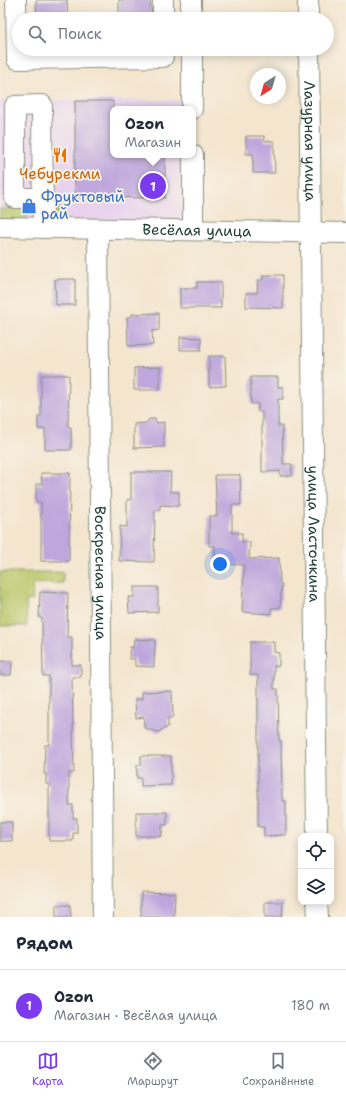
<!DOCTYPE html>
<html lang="ru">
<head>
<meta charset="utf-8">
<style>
	:root { --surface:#fff; --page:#f2f2f3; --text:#1f2937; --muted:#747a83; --line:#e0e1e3; --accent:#7c3aed }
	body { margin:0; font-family:"Shantell Sans",sans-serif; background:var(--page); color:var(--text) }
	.controls { position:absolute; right:12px; bottom:12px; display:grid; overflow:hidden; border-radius:8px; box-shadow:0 2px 10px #0003 }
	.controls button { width:36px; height:36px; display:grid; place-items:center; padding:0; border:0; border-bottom:1px solid var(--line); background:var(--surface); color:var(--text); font:20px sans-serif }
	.compass { position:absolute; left:250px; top:68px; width:36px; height:36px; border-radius:50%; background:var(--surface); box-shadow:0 2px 10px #0003; rotate:217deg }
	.you { position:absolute; left:220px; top:564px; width:14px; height:14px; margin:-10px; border:3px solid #fff; border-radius:50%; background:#1a73e8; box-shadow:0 0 0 6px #1a73e833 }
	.badge { display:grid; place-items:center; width:26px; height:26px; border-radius:50%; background:var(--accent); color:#fff; font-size:13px; font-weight:700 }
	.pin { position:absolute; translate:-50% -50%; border:2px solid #fff; box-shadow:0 1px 4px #0006 }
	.popup { position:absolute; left:110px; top:106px; width:86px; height:52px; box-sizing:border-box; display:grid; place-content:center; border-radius:8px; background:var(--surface); filter:drop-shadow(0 1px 3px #0005); font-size:13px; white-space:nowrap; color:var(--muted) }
	.popup b { font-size:15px; color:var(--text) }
	.popup::after { content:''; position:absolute; left:50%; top:100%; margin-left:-8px; border:8px solid transparent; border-top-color:var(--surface) }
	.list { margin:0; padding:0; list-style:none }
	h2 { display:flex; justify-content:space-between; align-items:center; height:52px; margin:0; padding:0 16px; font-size:17px }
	h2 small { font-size:13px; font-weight:400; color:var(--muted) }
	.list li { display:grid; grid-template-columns:26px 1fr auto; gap:12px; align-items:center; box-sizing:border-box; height:72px; padding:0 16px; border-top:1px solid var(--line) }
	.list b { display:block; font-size:15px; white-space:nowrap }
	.list p { margin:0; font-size:13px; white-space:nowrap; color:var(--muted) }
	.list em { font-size:13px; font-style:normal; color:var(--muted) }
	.icon { flex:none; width:22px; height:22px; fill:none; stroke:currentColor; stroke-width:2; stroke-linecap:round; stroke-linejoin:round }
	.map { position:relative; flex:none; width:346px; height:917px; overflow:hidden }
	.search { position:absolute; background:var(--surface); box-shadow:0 2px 10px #0003; left:12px; right:12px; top:12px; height:44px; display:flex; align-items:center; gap:10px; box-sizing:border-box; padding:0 14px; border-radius:22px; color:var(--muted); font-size:15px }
	.sheet { height:124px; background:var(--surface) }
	nav { display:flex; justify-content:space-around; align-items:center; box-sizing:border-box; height:56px; border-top:1px solid var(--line); background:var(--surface); font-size:11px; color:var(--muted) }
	nav a { display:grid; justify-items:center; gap:2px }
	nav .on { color:var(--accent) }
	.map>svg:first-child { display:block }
	.built { fill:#e8d2ee }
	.green { fill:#bac667; stroke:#6c824e }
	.building { fill:#bfa7dd }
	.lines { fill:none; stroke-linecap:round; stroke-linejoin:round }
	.minor-casing { stroke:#8a9181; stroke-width:22 }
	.minor { stroke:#fff; stroke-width:20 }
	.labels { text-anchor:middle; stroke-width:3.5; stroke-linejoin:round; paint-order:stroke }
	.street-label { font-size:15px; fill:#1f3d34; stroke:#f7f3e8 }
	.food-label { font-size:15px; fill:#c56008; stroke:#f7f3e8 }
	.shop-label { font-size:15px; fill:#366cbe; stroke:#f7f3e8; text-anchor:start }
</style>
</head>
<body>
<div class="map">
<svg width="346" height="917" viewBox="0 0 346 917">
	<rect width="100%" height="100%" fill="#f7f3e8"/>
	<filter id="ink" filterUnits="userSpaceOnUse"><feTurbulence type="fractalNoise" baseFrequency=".025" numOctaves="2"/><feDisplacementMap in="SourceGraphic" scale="8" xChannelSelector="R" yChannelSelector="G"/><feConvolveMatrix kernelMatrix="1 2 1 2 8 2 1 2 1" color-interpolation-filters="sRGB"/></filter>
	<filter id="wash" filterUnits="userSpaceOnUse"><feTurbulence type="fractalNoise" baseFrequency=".012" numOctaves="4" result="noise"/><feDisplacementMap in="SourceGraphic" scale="16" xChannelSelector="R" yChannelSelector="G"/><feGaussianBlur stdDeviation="0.9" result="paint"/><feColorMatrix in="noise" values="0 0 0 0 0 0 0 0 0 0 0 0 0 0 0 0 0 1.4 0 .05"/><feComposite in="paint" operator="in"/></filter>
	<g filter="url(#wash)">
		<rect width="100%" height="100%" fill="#f4e5ce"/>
		<!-- built -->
		<path class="built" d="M 0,100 L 185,100 L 185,109 L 113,109 L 113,155 L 185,155 L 186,221 L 0,221 Z"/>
		<!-- green -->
		<path class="green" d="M 29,208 L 27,219 L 0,221 L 0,209 Z
			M 52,208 L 60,208 L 58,220 L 52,220 Z
			M 0,572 L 63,572 L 63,583 L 32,584 L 33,600 L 26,601 L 27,626 L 0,626 Z"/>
		<g id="blocks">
			<!-- building -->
			<path class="building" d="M 36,0 L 67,0 L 68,19 L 37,19 Z
				M 119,0 L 150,0 L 152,19 L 119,19 Z
				M 75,101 L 113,101 L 113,155 L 165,155 L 165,198 L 75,197 Z
				M 246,136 L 264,136 L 265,141 L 274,141 L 275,173 L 253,173 L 253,154 L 246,154 Z
				M 263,275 L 283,275 L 283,308 L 246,307 L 246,293 L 257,293 L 258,280 L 263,280 Z
				M 55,279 L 75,279 L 75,305 L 56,305 Z
				M 197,282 L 221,282 L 221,308 L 180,308 L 180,288 L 197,288 Z
				M 159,313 L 159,330 L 152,331 L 153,345 L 128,346 L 127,317 L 132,317 L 132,314 Z
				M 180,337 L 201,338 L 201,350 L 180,350 Z
				M 209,356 L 225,356 L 226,386 L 209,387 Z
				M 160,367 L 160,390 L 134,390 L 134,368 Z
				M 41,375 L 69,375 L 68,427 L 71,427 L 71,450 L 45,450 L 45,429 L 38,429 L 38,416 L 41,416 Z
				M 251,377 L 278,377 L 278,387 L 283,387 L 283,399 L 278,399 L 278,426 L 282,426 L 283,464 L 292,464 L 292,476 L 280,476 L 280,471 L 262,472 L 262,412 L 258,412 L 258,404 L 251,404 Z
				M 149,419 L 155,419 L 157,423 L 164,422 L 164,447 L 134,448 L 134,424 L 146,423 Z
				M 131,472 L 171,472 L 170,492 L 179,492 L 179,506 L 160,505 L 160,510 L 155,510 L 154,562 L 119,561 L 120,526 L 127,527 L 127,500 L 131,499 Z
				M 41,473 L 70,473 L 69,561 L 41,561 L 41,502 L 36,502 L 36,484 L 42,484 Z
				M 215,475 L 240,475 L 241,505 L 232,505 L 232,533 L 242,533 L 242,542 L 250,542 L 249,559 L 279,558 L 280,584 L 282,584 L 280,608 L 271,608 L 271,614 L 242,612 L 244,565 L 215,564 L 215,546 L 209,546 L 209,516 L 217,516 Z
				M 134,587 L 158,587 L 158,612 L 129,613 L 128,597 L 134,597 Z
				M 40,592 L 68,593 L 67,637 L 72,637 L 72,665 L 81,665 L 81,677 L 72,677 L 74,773 L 69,773 L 69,805 L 73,805 L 73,818 L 77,818 L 77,833 L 73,833 L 73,841 L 49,841 L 49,784 L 46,784 L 46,774 L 44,774 L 45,745 L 49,745 L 49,676 L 43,676 L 42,618 L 39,618 Z
				M 134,639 L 155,640 L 154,667 L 135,666 L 135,659 L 129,659 L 130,647 L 133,648 Z
				M 250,642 L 274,642 L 274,652 L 279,653 L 279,666 L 274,666 L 274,689 L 278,689 L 279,741 L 281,741 L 282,801 L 286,801 L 286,835 L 264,836 L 264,827 L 258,827 L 258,675 L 250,675 Z
				M 0,661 L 12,661 L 11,675 L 0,675 Z
				M 172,691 L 173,718 L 168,718 L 168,727 L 158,732 L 144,728 L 144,717 L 136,718 L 135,699 L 142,699 L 142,692 Z
				M 141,756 L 171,756 L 171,785 L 141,786 L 141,778 L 137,778 L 137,765 L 141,765 Z
				M 136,812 L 167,812 L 167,825 L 162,825 L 162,836 L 136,836 Z
				M 0,822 L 12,822 L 12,841 L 0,841 Z
				M 141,892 L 175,893 L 174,917 L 141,917 Z
				M 265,902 L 283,902 L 282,917 L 265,917 Z
				M 56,905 L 70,905 L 71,917 L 56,917 Z"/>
		</g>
	</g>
	<g filter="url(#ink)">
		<use href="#blocks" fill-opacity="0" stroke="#8a9181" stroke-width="1"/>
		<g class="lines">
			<!-- minor casing -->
			<g class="minor-casing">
				<g id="minor">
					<path d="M 16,0 L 17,59 L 163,57 L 163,49"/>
					<path d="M 163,0 L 163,19"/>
					<path d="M 191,0 L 191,19"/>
					<path d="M 308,0 L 308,19"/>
					<path d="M 192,49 L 192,109"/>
					<path id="s1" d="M 309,49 L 317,836"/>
					<path d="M 193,155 L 193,230"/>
					<path d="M 43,198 L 15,198 L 15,106 L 42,105 L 43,228"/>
					<path id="s2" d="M 0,227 L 346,233"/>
					<path id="s3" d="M 98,229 L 103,917"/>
					<path d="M 317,902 L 318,917"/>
				</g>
			</g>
			<!-- minor -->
			<use href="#minor" class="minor"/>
		</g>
	</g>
	<!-- icons -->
	<defs>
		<g id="restaurant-bare" transform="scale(1.2)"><path d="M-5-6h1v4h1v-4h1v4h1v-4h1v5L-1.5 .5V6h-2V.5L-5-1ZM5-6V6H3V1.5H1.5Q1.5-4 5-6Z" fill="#e8710a" stroke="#f7f3e8" stroke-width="2.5" paint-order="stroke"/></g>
		<g id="shop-bare" transform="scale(1.2)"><path d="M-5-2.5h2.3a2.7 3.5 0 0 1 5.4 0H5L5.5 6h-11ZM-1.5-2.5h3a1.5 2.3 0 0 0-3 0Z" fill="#3f7fe0" stroke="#f7f3e8" stroke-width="2.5" paint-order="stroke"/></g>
	</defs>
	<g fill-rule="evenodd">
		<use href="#restaurant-bare" x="60" y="155"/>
		<use href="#shop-bare" x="29" y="206"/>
	</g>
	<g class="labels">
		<!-- street labels -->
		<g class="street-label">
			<text dy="5" stroke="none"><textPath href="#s1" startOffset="92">Лазурная улица</textPath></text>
			<text dy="5" stroke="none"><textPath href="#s2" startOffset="197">Весёлая улица</textPath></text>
			<text dy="5" stroke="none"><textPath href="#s1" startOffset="485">улица Ласточкина</textPath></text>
			<text dy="5" stroke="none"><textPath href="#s3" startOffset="344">Воскресная улица</textPath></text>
		</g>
		<!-- food labels -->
		<g class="food-label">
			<text x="60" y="179">Чебурекми</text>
		</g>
		<!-- shop labels -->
		<g class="shop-label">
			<text x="41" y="202">Фруктовый<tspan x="41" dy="17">рай</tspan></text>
		</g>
	</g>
</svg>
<div class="controls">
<button><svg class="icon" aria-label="locate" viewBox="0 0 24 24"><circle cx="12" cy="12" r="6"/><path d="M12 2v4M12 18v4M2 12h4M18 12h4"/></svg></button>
<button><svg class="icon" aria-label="layers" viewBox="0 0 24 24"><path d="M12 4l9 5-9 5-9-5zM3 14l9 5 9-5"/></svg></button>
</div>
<svg class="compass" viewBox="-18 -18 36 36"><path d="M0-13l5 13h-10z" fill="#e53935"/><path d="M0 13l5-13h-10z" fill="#747a83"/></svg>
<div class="you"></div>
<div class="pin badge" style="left:153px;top:186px">1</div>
<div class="popup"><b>Ozon</b>Магазин</div>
<div class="search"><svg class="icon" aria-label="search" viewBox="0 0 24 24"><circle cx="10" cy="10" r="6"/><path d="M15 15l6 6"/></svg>Поиск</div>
</div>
<section class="sheet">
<h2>Рядом<small></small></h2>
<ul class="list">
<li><span class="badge">1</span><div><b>Ozon</b><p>Магазин · Весёлая улица</p></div><em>180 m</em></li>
</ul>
</section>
<nav>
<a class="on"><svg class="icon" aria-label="map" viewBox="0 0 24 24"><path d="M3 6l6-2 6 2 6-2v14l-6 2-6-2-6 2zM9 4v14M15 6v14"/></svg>Карта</a>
<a><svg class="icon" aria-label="directions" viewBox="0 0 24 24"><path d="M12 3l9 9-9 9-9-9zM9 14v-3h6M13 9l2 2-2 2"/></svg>Маршрут</a>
<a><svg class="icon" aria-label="saved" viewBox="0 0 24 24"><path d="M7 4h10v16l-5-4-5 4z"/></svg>Сохранённые</a>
</nav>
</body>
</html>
